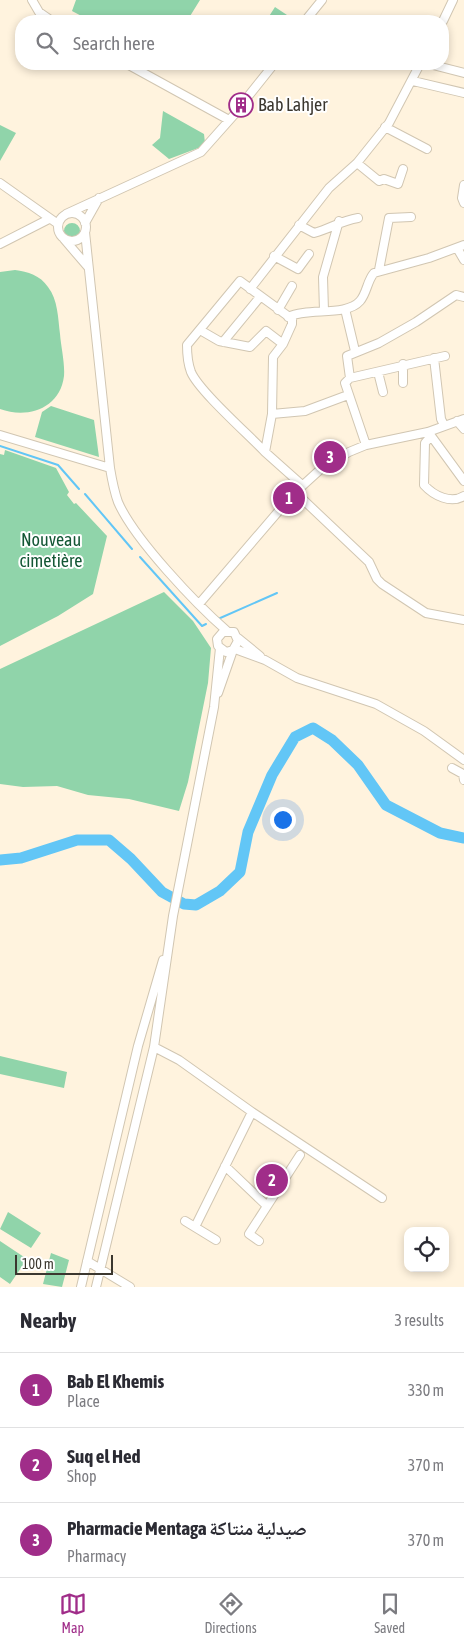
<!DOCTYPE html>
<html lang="en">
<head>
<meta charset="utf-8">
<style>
	:root { --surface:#fff; --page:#f7f7f7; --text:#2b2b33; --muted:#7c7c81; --line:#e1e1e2; --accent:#a02d89 }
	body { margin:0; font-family:"Asap Condensed","Noto Naskh Arabic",sans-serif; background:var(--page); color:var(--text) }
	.controls { position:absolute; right:15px; bottom:15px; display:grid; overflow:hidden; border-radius:10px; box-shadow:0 2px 8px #0003 }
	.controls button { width:45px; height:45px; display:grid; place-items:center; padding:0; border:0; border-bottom:1px solid var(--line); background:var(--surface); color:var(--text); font:25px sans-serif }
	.scale { position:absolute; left:15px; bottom:12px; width:98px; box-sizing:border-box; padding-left:5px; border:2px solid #3b372f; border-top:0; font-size:14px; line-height:18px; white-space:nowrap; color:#3b372f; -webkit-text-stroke:4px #fff; paint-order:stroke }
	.you { position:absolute; left:282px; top:819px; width:18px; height:18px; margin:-12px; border:4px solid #fff; border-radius:50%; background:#1a73e8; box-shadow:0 0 0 8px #1a73e833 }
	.badge { display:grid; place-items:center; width:32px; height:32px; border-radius:50%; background:var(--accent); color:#fff; font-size:16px; font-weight:700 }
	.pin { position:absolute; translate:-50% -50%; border:2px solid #fff; box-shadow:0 1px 5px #0006 }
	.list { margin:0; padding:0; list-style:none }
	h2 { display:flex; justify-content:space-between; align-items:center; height:65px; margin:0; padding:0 20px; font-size:21px }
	h2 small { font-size:16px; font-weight:400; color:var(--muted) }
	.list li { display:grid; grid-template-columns:32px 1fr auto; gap:15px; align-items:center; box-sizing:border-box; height:75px; padding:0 20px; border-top:1px solid var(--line) }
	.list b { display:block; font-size:19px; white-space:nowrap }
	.list p { margin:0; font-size:16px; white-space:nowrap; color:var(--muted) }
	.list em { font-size:16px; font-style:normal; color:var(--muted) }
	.icon { flex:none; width:28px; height:28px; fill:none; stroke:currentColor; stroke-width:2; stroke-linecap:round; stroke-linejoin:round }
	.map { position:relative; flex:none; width:464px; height:1287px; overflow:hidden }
	.search { position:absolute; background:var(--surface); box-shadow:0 2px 8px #0003; left:15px; right:15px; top:15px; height:55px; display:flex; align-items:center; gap:12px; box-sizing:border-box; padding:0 18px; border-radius:20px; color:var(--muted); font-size:19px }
	.sheet { height:290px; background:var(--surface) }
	nav { display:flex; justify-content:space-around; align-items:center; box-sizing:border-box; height:70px; border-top:1px solid var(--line); background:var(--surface); font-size:14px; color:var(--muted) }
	nav a { display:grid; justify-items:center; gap:2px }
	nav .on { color:var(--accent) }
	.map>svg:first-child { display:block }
	.green { fill:#90d4aa }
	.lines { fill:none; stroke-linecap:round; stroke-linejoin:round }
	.stream { stroke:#62c6f6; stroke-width:2 }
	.river { stroke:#62c6f6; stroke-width:11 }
	.minor-casing { stroke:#d1c6b2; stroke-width:10 }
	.minor { stroke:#fff; stroke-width:8 }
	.labels { text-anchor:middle; stroke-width:4; stroke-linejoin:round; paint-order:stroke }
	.poi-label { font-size:18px; fill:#3b372f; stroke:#fff; text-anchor:start }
	.park-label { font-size:18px; fill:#135735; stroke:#fff }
</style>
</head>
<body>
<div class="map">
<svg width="464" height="1287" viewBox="0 0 464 1287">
	<rect width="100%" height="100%" fill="#fff3de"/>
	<!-- green -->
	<path class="green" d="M 76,0 L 200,0 L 187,21 L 91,21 L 72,11 Z
		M 275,7 L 290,17 L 287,21 L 266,21 Z
		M 163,111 L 204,134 L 205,143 L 201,147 L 169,159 L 152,145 L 160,138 Z
		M 0,125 L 16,133 L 0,161 Z
		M64 231a8 8 0 1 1 16 0a8 8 0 1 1-16 0Z
		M 15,270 C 28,272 40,275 48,287 C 58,300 58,318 60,334 C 61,347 65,363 64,376 C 60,409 27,419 0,409 L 0,272 Z
		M 51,406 L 94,420 L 99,457 L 35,437 L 42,412 Z
		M 5,450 L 56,468 L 69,492 L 67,495 L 74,504 L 76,503 L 107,536 L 93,594 L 58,616 L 0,646 L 0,454 L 4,455 Z
		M 164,592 L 193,621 L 211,648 L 208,683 L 188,782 L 179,811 L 129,799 L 88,795 L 57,786 L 23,787 L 0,784 L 0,669 Z
		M 0,1056 L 67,1072 L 64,1088 L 0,1074 Z
		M 8,1212 L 41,1233 L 31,1248 L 0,1229 Z
		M 0,1241 L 27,1259 L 10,1284 L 0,1277 Z
		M 51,1253 L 69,1260 L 62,1287 L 43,1284 Z"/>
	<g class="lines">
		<!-- stream -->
		<path class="stream" d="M 0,446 L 58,465 L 79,489
			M 85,494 L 132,549
			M 140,557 L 202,626 L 206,624
			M 218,619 L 277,593"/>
		<!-- river -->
		<path class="river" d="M 0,860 L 21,858 L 77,840 L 109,840 L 131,859 L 162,892 L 184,904 L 196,905 L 220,891 L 240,872 L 248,832 L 272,775 L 295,737 L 313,728 L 332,740 L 358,765 L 386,805 L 440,833 L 464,838"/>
		<!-- minor casing -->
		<g class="minor-casing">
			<path id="minor" d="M 32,0 L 39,12 L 52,21
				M 305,21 L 322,0
				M 443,21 L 453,0
				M 127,64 L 229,120
				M 429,64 L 464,73
				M 413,81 L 464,93
				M 242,104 L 274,64
				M 385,127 L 427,149
				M 357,163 L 379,181 L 384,179 L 398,184 L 403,169
				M 0,183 L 58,224
				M 464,185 L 462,198 L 464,203
				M58 227a14 14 0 1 1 28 0a14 14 0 1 1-28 0Z
				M 66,214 L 201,152 L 241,107
				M 85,223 L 99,198
				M 299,225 L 314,233 C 332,228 340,221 358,218
				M 85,232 L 110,468 C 112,480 114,491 118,502 C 134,539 196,604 227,631
				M 64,239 L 88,267
				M 0,244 L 49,219
				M 457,248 L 464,260
				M 274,256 L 298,269 L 309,254
				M 379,270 L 389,218 L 411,217
				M 250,289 L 329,188 L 357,163 L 389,123 L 420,64
				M 345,309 L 355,351
				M 278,310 L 292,286
				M 324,311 L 323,277 L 339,221
				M 288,317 C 308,307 346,317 360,301 C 367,293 367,281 374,273 L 429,258 L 464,245
				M 200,330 L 219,341 L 250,347 L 266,331 L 283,344
				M 223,342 L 260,297
				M 434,358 L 441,419 L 444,425
				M 378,372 L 383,392
				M 350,378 L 347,356 L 379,343 L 416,322 L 456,295 L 464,297
				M 403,383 L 403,364
				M 272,414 L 305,411 L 348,395
				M 457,421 L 464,429
				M 429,433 L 464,481
				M 0,435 L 110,468
				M 431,436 L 425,443 L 424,485 C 434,496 451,504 464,496
				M 366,445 L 345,383 L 350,378 L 445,356
				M 265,452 C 249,435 199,391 191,372 C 188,364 187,353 187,345 L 240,281 L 292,319 L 292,324 L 283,344 L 273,357 L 272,414 L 265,452 L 302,485
				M 295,492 L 369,562 L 377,579 L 382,584 L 426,613 L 464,620
				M 290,497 L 323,467 L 349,452 L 366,445 L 428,432 L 464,419
				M 199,604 L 289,499
				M 238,638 L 260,656
				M 235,649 L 265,660 L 297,678 L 376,704 L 424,731 L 464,760
				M 218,693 L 233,650 L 238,641 L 234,632 L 223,632 L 217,639 L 218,646 L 226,652 L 233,650
				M 452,768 L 463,774 L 464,780
				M 154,1047 L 179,1060 L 252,1112 L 382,1198
				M 225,1166 L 267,1206
				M 185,1221 L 216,1240
				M 195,1227 L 252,1112
				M 259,1241 L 249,1234 L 300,1155
				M 87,1261 L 130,1287
				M 81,1287 L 138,1046 L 163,960
				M 96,1287 L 154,1047 L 173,916 L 214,707 L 220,648"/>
		</g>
		<!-- minor -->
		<use href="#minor" class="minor"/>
	</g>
	<!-- icons -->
	<defs>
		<g id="building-ring" transform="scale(1.25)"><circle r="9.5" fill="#fff" stroke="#a02d89" stroke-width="1.5"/><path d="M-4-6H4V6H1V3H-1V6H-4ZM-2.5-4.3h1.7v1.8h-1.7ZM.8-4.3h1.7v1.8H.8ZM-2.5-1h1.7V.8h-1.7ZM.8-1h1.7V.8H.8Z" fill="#a02d89"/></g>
	</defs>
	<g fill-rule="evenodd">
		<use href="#building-ring" x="241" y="105"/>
	</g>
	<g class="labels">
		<!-- poi labels -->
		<g class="poi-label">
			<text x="258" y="111">Bab Lahjer</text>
		</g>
		<!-- park labels -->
		<g class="park-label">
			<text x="51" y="546">Nouveau<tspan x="51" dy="21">cimetière</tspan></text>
		</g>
	</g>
</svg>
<div class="controls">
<button><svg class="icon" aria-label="locate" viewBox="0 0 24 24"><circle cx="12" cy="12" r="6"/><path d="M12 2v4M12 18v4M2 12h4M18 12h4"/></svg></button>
</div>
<div class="scale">100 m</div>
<div class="you"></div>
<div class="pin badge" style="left:289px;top:498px">1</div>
<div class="pin badge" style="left:272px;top:1180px">2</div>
<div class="pin badge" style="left:330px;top:457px">3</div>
<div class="search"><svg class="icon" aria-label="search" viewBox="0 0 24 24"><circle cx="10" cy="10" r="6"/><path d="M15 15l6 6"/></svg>Search here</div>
</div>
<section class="sheet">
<h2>Nearby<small>3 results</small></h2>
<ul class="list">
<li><span class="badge">1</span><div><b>Bab El Khemis</b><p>Place</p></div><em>330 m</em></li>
<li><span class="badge">2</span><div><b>Suq el Hed</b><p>Shop</p></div><em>370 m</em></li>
<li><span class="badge">3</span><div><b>Pharmacie Mentaga صيدلية منتاكة</b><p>Pharmacy</p></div><em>370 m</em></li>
</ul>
</section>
<nav>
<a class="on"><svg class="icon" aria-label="map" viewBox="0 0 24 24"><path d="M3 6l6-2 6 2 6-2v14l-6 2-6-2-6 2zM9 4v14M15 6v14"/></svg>Map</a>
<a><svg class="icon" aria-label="directions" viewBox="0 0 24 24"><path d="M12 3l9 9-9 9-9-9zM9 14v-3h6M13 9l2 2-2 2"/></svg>Directions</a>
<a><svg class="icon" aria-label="saved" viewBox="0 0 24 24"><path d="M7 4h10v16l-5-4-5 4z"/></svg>Saved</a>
</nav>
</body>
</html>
